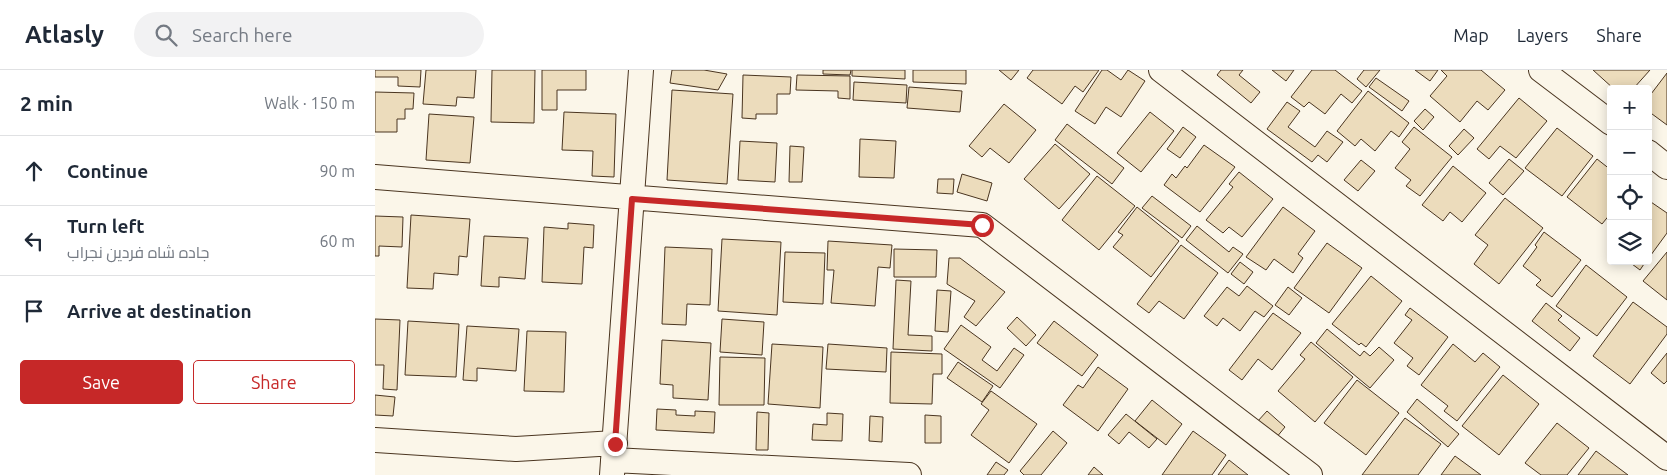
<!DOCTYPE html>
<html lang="en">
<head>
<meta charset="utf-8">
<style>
	:root { --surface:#fff; --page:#f2f2f3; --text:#1f2937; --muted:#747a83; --line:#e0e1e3; --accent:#c62828 }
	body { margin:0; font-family:Ubuntu,Cairo,sans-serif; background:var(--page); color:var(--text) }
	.controls { position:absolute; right:15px; top:15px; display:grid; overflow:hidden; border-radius:5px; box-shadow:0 2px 12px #0003 }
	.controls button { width:45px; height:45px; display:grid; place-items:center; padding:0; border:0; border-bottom:1px solid var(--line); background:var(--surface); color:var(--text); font:25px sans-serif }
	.stop { position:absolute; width:15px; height:15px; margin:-11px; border:4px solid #c62828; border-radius:50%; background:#fff }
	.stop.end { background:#c62828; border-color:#fff; box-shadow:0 1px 5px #0008 }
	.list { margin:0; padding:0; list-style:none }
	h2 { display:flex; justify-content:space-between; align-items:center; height:65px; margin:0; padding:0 20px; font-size:21px }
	h2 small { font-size:16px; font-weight:400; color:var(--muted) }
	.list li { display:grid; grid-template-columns:32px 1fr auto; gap:15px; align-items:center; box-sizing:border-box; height:70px; padding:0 20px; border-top:1px solid var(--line) }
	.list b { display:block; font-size:19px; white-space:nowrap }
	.list p { margin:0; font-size:16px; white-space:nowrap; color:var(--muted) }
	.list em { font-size:16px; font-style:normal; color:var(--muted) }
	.actions { display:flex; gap:10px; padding:15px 20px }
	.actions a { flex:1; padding:11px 0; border:1px solid var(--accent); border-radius:5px; text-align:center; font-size:18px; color:var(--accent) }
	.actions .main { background:var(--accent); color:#fff }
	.icon { flex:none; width:28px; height:28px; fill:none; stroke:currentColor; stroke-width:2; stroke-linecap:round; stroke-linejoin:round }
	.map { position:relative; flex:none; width:1292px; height:405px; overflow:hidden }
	header { display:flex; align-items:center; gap:30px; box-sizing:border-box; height:70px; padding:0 25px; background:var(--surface); border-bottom:1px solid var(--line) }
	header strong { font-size:24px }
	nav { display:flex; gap:28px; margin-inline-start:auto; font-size:18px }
	.search { width:350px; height:45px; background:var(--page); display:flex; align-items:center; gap:12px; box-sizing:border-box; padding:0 18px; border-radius:28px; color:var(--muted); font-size:19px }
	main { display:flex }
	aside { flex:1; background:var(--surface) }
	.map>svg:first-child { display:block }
	.building { fill:#ecdcbc; stroke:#4a3520 }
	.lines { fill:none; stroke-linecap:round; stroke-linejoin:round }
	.street-casing { stroke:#4a3520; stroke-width:26 }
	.street { stroke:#fbf6e9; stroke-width:24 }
	.route { stroke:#c62828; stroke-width:6 }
</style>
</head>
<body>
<header>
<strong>Atlasly</strong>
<div class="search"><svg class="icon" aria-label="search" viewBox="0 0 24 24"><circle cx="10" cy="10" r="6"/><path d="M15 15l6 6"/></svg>Search here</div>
<nav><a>Map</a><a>Layers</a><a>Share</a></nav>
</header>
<main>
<aside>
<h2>2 min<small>Walk · 150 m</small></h2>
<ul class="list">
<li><svg class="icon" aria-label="ahead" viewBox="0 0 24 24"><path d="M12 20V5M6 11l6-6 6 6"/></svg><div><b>Continue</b></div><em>90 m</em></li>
<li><svg class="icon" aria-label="left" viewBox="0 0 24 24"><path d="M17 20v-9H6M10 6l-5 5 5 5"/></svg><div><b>Turn left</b><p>جاده شاه فردین نجراب</p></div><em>60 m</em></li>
<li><svg class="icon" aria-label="arrive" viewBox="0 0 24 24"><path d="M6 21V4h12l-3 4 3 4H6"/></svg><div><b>Arrive at destination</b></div></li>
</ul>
<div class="actions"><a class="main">Save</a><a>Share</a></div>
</aside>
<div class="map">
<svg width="1292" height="405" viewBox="0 0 1292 405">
	<rect width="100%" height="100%" fill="#fbf6e9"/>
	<!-- building -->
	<path class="building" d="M 0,0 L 46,0 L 45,17 L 23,16 L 23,7 L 0,7 Z
		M 51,0 L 101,0 L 99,28 L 82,27 L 81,36 L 48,34 Z
		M 117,0 L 160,0 L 159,53 L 116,52 Z
		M 167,0 L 211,0 L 211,20 L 182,20 L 182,40 L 167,40 Z
		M 297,0 L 329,0 L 352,4 L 343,20 L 295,13 Z
		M 448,0 L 476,0 L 475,5 L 448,4 Z
		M 477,0 L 530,0 L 530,9 L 477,6 Z
		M 538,0 L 591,0 L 591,14 L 538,12 Z
		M 624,0 L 644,0 L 636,10 Z
		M 658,0 L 724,0 L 708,22 L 700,16 L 687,34 L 652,8 Z
		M 727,0 L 732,0 L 746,10 L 753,0 L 770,11 L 746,47 L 731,37 L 720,54 L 700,41 Z
		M 846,0 L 868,0 L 864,5 L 885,22 L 876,33 L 842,5 Z
		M 897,0 L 919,0 L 911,11 Z
		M 937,0 L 960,0 L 987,21 L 977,33 L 966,24 L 950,44 L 934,32 L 929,37 L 916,27 Z
		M 989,0 L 1005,0 L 991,17 L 982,9 Z
		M 1040,0 L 1063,0 L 1055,11 Z
		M 1106,0 L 1130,20 L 1113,40 L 1102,31 L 1085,52 L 1055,26 L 1072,6 L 1066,0 Z
		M 1218,0 L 1275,0 L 1258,19 L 1239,19 Z
		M 1292,3 L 1292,55 L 1273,41 L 1273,28 Z
		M 368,5 L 416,7 L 415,24 L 402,24 L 402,44 L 381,44 L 381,49 L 367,48 Z
		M 422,5 L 475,6 L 475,29 L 463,28 L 463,21 L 421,20 Z
		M 1001,8 L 1034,31 L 1027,41 L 994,17 Z
		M 479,12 L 532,15 L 531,33 L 478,30 Z
		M 534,17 L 587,21 L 585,42 L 532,38 Z
		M 297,20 L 358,24 L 352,114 L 292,110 Z
		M 993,21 L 1034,53 L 1024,67 L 1016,61 L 1000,81 L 986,69 L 980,76 L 962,61 Z
		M 0,22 L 39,23 L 38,39 L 30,39 L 30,49 L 22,49 L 22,62 L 0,62 Z
		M 1144,28 L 1172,51 L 1141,88 L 1125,76 L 1114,89 L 1102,79 Z
		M 912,32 L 925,41 L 913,57 L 940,77 L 952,61 L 968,72 L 952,92 L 943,85 L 937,92 L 892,59 Z
		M 629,34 L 661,60 L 634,93 L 615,78 L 607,87 L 594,76 Z
		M 1050,39 L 1059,47 L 1048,60 L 1039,51 Z
		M 189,42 L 241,44 L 239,107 L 217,106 L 218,81 L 187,80 Z
		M 775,42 L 799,61 L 766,102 L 742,83 Z
		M 54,44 L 99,47 L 95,93 L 51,90 Z
		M 692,54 L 749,98 L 737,114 L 680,70 Z
		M 808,57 L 821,67 L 805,88 L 792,79 Z
		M 1039,57 L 1077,87 L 1045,126 L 1031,116 L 1036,110 L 1020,98 L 1035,79 L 1027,72 Z
		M 1182,58 L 1218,86 L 1187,126 L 1150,98 Z
		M 1089,59 L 1099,68 L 1083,85 L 1074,76 Z
		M 485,69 L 521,71 L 519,108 L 484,107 Z
		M 365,71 L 402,73 L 400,112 L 363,110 Z
		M 680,74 L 715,104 L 684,139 L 649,109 Z
		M 829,75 L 860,97 L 825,142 L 789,115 L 797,104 L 801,108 L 810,96 L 812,98 Z
		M 415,76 L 429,77 L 427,112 L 414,112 Z
		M 1134,89 L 1149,101 L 1128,125 L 1114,113 Z
		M 1222,89 L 1236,100 L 1236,143 L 1227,154 L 1192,127 Z
		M 986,90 L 1000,101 L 983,121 L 969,110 Z
		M 1078,96 L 1111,123 L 1087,152 L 1075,142 L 1068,151 L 1047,135 Z
		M 864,102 L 898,129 L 867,167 L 854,157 L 848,163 L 831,150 L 858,117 L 854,114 Z
		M 587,104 L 617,113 L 612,131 L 582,122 Z
		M 722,106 L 760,136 L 724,180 L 687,150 Z
		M 563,109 L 579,109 L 578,124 L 562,123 Z
		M 777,126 L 816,156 L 807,168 L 767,138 Z
		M 1130,128 L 1168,158 L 1124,214 L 1099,194 L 1113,175 L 1100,165 Z
		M 1273,130 L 1292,143 L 1292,163 L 1273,189 Z
		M 762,137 L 804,171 L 776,207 L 738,177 L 748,165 L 743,162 Z
		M 908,137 L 940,161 L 923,184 L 928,188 L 918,203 L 899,189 L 891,200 L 871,187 Z
		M 36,145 L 95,149 L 92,187 L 84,186 L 83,205 L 59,203 L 58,219 L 32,218 Z
		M 0,146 L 28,147 L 27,177 L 4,176 L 4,186 L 0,186 Z
		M 193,153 L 219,155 L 218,178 L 209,177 L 207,214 L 167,212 L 169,157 L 193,159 Z
		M 822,156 L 854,182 L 858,177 L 868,184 L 853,203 L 811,170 Z
		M 1169,162 L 1206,190 L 1177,227 L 1161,215 L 1166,210 L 1148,196 L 1162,177 L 1160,175 Z
		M 109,166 L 153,168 L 150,209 L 124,207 L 124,217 L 106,216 Z
		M 347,169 L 406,172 L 402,245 L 343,241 Z
		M 453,171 L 517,175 L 515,198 L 503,197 L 500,236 L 456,233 L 459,200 L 452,200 Z
		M 952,173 L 987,198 L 954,243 L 919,218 Z
		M 806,175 L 843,203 L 809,249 L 784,231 L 774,243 L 762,234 Z
		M 290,177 L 337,179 L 335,235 L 312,234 L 311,255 L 287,254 Z
		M 519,179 L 562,180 L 561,207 L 519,207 Z
		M 410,182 L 450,183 L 448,234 L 408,232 Z
		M 1292,182 L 1292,230 L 1268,211 Z
		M 574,188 L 585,188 L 630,222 L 601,256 L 589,247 L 600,231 L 572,214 Z
		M 1253,191 L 1271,191 L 1265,200 Z
		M 865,192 L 878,202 L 869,214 L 856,204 Z
		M 1211,195 L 1252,227 L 1222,266 L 1181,236 Z
		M 996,206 L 1027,231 L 991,277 L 986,273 L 984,275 L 957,254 Z
		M 521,210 L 536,211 L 533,265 L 557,266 L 557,281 L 518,279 Z
		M 872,216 L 898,236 L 889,247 L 880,241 L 865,261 L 848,248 L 842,256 L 829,246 L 852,217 L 864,226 Z
		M 913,217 L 927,228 L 914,245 L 900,235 Z
		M 562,220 L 576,221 L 573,262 L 560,261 Z
		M 1258,232 L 1292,257 L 1292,264 L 1255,314 L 1218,286 Z
		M 1171,233 L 1187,246 L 1183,250 L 1205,268 L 1195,281 L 1157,251 Z
		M 1035,238 L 1073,267 L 1044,305 L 1032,296 L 1038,288 L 1019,273 L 1037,250 L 1030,245 Z
		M 898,243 L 926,263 L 897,300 L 883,289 L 867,310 L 854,300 Z
		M 642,247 L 661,265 L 651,276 L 632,258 Z
		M 0,249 L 25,250 L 22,320 L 8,319 L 9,295 L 0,295 Z
		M 347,249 L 389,252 L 387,285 L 345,282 Z
		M 33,251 L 84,254 L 81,307 L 30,305 Z
		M 679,251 L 723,285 L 707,306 L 662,273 Z
		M 586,255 L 616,277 L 607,290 L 622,301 L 639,278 L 649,285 L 625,318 L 569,279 Z
		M 92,256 L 144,259 L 141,301 L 102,298 L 102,311 L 88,310 Z
		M 952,259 L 985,286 L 989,281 L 995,286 L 1004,277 L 1019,290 L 995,318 L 941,273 Z
		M 152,261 L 191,262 L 189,322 L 149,321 Z
		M 287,270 L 336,273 L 333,330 L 298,328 L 298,315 L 285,314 Z
		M 936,272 L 978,307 L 940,352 L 903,321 L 930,289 L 925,285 Z
		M 397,274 L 448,277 L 445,338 L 393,334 Z
		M 453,274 L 512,278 L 511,302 L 451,299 Z
		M 1078,274 L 1100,292 L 1108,283 L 1125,297 L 1082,351 L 1069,341 L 1073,336 L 1046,315 Z
		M 516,282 L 567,284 L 567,304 L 558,304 L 557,334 L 515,333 Z
		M 1292,283 L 1292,311 L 1289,314 L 1276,303 Z
		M 345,287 L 390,288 L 389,335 L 344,335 Z
		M 583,292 L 618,316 L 607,332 L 572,308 Z
		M 723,297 L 753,319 L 723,361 L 688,335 L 703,315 L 708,318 Z
		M 1128,305 L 1164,334 L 1124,385 L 1087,356 Z
		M 982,310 L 1024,343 L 991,385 L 949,353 Z
		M 616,321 L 662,354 L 634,393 L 596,365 L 614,340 L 606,334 Z
		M 0,325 L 20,327 L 18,346 L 0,345 Z
		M 1042,329 L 1084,364 L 1073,377 L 1032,342 Z
		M 777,330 L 807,354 L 791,375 L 760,351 Z
		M 282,339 L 301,340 L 301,345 L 320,346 L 320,341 L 340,342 L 339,363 L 281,360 Z
		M 892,341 L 910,357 L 901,368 L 882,352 Z
		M 382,342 L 394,343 L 393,380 L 381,380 Z
		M 452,343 L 468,344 L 467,371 L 437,370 L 438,354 L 452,355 Z
		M 751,344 L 782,369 L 774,378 L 754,362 L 744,374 L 733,365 Z
		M 550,345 L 566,346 L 566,373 L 550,373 Z
		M 495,346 L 508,347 L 507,372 L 494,371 Z
		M 1030,348 L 1066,374 L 1043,405 L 987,405 Z
		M 1182,353 L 1214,378 L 1192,405 L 1166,405 L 1150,393 Z
		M 678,361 L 692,373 L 666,405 L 649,405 L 645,401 Z
		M 818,361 L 851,385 L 837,405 L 787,405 Z
		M 1221,381 L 1253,405 L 1203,405 Z
		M 1080,386 L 1106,405 L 1066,405 Z
		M 854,390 L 873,405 L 843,405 Z
		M 621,392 L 633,400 L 629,405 L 612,405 Z
		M 719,397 L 728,405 L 713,405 Z"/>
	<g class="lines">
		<!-- street casing -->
		<g class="street-casing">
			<path id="street" d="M 786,0 L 1292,388
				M 1166,0 L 1236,53
				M 1273,82 L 1292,97
				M 0,107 L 607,155 L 935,405
				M 0,370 L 141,379 L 240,373
				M 238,390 L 534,405
				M 237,405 L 266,0"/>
		</g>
		<!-- street -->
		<use href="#street" class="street"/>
	</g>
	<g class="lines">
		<!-- route -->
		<path class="route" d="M 240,374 L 257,129 L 607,155"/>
	</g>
</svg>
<div class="controls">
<button>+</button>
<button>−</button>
<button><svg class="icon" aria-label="locate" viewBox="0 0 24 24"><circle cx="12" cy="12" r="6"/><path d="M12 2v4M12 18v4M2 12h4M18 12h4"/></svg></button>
<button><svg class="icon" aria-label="layers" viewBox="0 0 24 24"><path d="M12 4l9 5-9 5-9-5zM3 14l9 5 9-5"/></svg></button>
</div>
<div class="stop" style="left:607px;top:155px"></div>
<div class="stop end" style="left:240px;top:374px"></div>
</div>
</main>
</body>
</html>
